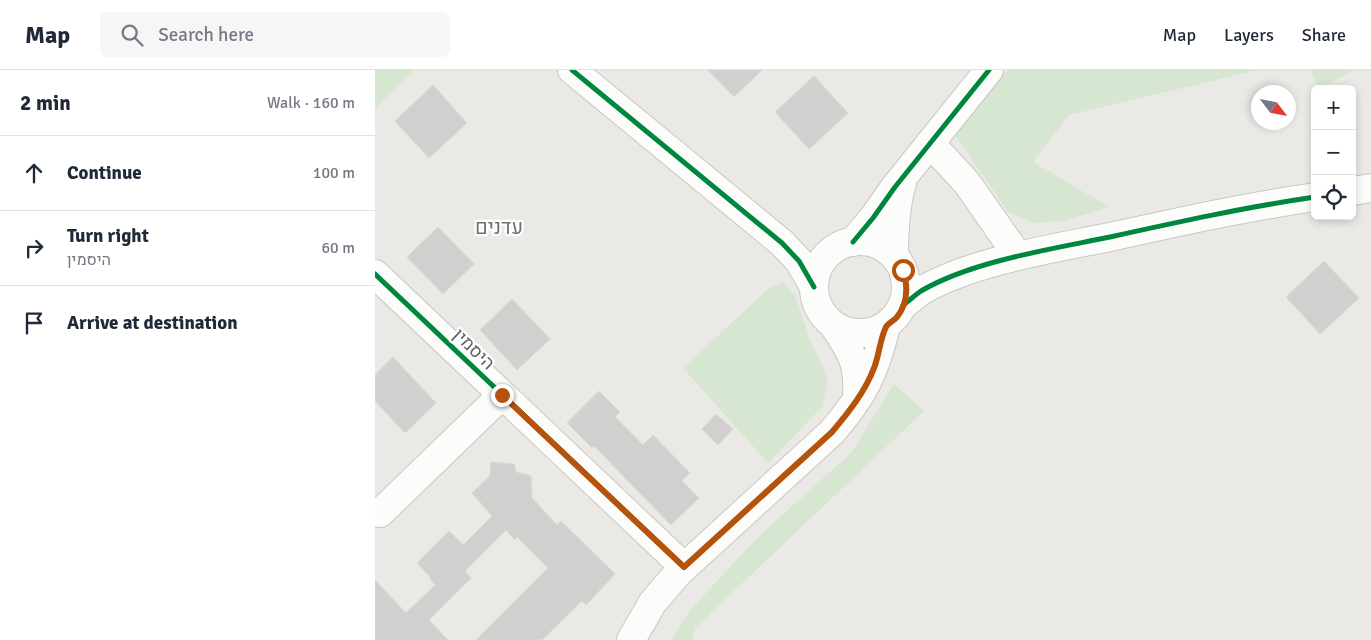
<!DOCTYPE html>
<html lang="en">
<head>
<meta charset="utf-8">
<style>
	:root { --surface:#fff; --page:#f6f6f7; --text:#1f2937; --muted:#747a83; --line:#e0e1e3 }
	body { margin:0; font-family:Signika,Heebo,sans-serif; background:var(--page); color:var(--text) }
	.controls { position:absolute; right:15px; top:15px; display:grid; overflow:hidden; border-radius:8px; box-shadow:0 2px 8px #0003 }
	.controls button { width:45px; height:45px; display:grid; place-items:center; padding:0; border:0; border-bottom:1px solid var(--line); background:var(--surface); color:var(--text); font:25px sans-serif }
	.compass { position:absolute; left:876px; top:15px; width:45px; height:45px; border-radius:50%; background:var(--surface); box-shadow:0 2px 8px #0003; rotate:122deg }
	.stop { position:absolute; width:15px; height:15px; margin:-11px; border:4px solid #b45309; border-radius:50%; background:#fff }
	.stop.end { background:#b45309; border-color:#fff; box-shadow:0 1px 5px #0008 }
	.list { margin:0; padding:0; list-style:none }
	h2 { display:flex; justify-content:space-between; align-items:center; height:65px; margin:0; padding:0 20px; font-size:21px }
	h2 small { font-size:16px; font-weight:400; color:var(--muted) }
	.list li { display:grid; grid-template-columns:32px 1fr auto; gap:15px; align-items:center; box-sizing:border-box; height:75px; padding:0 20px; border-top:1px solid var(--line) }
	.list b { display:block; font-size:19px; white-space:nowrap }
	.list p { margin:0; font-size:16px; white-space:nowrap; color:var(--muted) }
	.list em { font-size:16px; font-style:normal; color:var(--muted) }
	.icon { flex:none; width:28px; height:28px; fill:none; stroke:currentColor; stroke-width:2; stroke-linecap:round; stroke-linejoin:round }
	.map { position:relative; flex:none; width:996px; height:570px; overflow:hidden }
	header { display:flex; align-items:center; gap:30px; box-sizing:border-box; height:70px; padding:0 25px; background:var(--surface); border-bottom:1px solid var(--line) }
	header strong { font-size:24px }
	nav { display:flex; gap:28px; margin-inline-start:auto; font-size:18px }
	.search { width:350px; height:45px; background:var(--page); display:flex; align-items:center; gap:12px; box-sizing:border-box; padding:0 18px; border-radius:8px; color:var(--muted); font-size:19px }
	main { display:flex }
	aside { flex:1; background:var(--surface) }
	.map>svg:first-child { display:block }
	.green { fill:#d6e6d1 }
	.building { fill:#d1d0ce; stroke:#dad8d4 }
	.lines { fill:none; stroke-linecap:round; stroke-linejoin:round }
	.minor-casing { stroke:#c7c7c6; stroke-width:30 }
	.minor { stroke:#fcfcfb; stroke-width:28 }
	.cycleway-casing { stroke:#fff; stroke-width:8 }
	.cycleway { stroke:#00873e; stroke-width:5 }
	.route { stroke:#b45309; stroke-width:6 }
	.labels { text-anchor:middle; stroke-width:4.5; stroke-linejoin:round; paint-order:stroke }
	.street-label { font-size:18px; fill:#5b6063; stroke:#fff }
	.quarter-label { font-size:20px; fill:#6c7275; stroke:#fff }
</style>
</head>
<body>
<header>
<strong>Map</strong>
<div class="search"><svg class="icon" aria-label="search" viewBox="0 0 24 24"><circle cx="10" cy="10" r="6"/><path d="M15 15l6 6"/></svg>Search here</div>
<nav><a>Map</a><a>Layers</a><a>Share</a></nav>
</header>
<main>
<aside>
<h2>2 min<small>Walk · 160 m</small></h2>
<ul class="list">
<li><svg class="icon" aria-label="ahead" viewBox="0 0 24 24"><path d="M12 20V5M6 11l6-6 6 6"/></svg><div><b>Continue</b></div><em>100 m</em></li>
<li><svg class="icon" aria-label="right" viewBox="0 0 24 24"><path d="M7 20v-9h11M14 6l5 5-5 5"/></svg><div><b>Turn right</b><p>היסמין</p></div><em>60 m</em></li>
<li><svg class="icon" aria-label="arrive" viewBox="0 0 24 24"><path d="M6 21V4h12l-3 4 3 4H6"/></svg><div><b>Arrive at destination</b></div></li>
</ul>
</aside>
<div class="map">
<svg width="996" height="570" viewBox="0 0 996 570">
	<rect width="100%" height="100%" fill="#ebe9e5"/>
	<!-- green -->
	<path class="green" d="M 0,0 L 40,0 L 0,39 Z
		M 633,0 L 883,0 L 694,45 L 658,92 L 734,137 L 688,151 L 659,153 L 633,142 L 578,62 Z
		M 935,0 L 979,0 L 944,19 Z
		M 407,212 L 420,225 L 435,271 L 447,295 L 453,311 L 447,337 L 393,393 L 308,298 L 392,220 Z
		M 519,314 L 549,341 L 321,557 L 317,570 L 297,570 L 301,562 L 315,540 L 384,466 L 476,383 Z"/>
	<!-- building -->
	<path class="building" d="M 333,0 L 387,0 L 359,27 Z
		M 439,6 L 473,43 L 434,79 L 400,42 Z
		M 58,15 L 92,53 L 54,88 L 20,51 Z
		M 63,157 L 99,194 L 68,224 L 32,187 Z
		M 949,191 L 984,228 L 945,264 L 911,227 Z
		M 137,229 L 175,269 L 142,300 L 105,260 Z
		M 18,287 L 61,333 L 30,363 L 0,331 L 0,305 Z
		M 224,321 L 245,342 L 240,347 L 268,375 L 278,365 L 315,403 L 307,411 L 324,428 L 296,455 L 219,376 L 217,378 L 192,353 Z
		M 341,344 L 358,359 L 343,375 L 327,359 Z
		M 116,392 L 139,394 L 141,402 L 156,406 L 157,428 L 182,455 L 186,451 L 240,504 L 211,535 L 207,531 L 167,570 L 101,570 L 173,498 L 142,467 L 140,470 L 131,460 L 90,501 L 96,508 L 54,550 L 73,570 L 0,570 L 0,510 L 31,543 L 60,515 L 55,509 L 56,508 L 42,493 L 74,461 L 88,475 L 117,446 L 97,423 L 115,406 Z"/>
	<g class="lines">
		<!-- minor casing -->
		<g class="minor-casing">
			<path id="minor" d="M 197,0 L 407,173 L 424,191 L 439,217
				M 555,73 L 592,113 L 643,186
				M 977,121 L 996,118
				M439 217a46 46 0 1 1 92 0a46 46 0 1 1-92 0Z
				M 478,172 L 498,148 L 520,117 L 614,0
				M 519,185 C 519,160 520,137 527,113
				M 0,204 L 309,497
				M 528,235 C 534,231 540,225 546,221 C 597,191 677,179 735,167 C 803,152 871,137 940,127
				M 459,256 C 478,284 484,295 482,329
				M 5,443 L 127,325
				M 256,570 L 278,532 L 303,503 L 457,362 C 488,326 500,303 511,256"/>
		</g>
		<!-- minor -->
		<use href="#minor" class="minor"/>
		<!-- cycleway casing -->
		<g class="cycleway-casing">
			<path id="cycleway" d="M 197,0 L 407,173 L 424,191 L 439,217
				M 478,172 L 498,148 L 520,117 L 614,0
				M 0,204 L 309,497
				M 528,235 C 534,231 540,225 546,221 C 597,191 677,179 735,167 C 803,152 871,137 940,127"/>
		</g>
		<!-- cycleway -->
		<use href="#cycleway" class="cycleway"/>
	</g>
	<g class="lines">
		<!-- route -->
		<path class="route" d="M 127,325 L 309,497 L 457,362 C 473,343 490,322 499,298 C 504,286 505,269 511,257 C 513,253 519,251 522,247 C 533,233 533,216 528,200"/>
	</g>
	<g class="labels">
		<!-- street labels -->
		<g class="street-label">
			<text transform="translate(99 279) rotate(44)" y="6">היסמין</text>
		</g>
		<!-- quarter labels -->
		<g class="quarter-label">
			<text x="124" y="164">עדנים</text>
		</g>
	</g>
</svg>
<div class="controls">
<button>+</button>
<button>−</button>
<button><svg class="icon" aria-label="locate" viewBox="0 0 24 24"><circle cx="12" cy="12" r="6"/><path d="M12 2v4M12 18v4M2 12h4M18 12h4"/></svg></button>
</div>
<svg class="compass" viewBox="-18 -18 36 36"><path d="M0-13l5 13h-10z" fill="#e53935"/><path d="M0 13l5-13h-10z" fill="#747a83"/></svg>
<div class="stop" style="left:528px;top:200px"></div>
<div class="stop end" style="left:127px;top:325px"></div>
</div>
</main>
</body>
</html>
